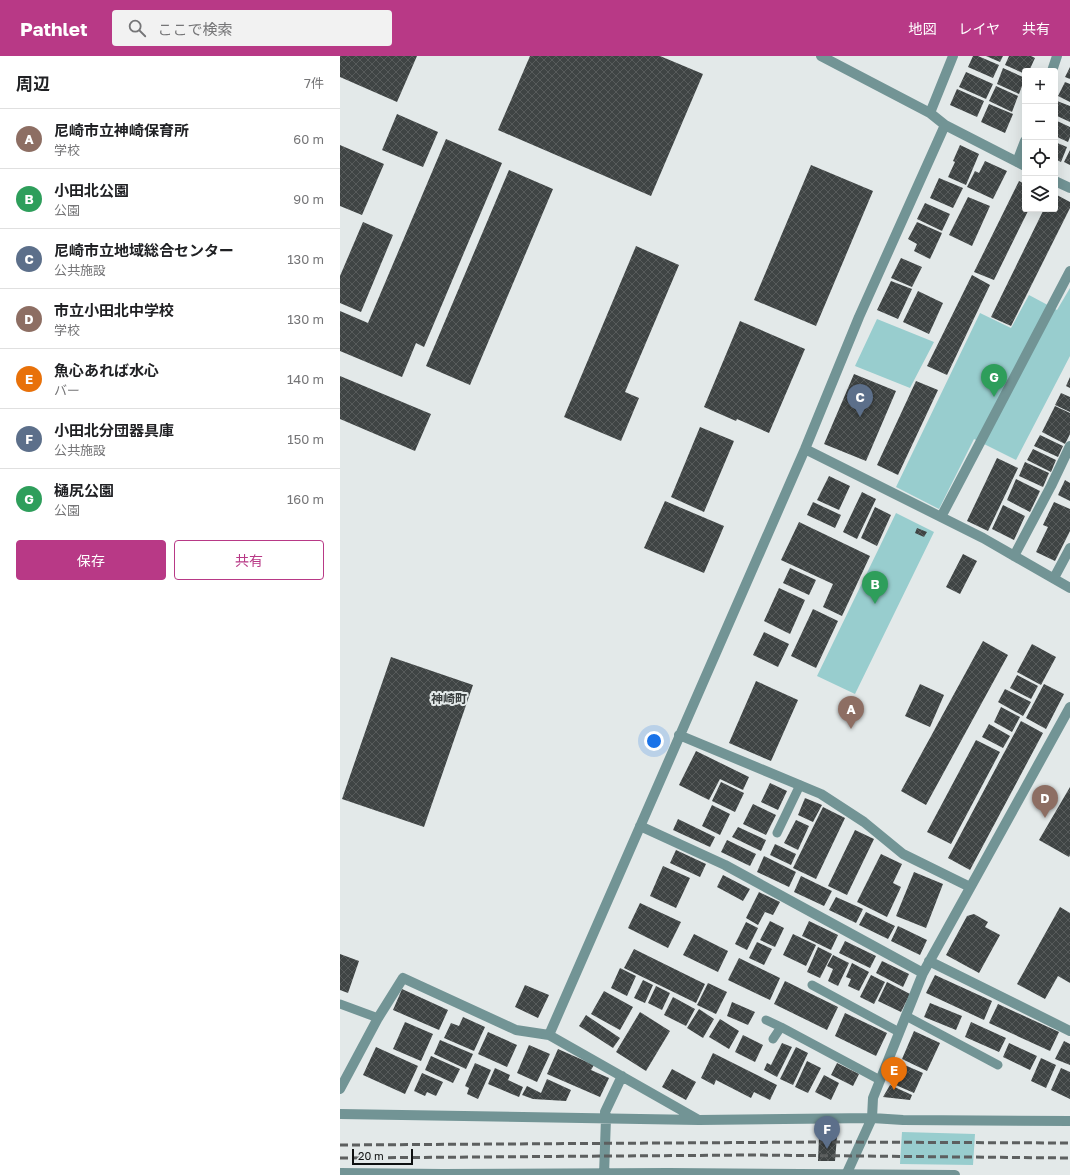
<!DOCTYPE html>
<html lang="ja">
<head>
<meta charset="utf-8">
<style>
	:root { --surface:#fff; --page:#f2f2f2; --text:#202124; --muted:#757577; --line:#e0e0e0; --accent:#b83986 }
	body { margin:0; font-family:"Golos Text","Noto Sans JP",sans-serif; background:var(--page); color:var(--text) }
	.controls { position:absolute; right:12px; top:12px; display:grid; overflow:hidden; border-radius:4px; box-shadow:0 4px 16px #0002 }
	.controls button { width:36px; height:36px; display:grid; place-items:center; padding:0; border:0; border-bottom:1px solid var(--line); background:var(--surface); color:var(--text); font:20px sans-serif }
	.scale { position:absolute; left:12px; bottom:10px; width:61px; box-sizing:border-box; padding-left:4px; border:2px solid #0f1111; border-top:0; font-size:11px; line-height:14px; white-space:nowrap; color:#0f1111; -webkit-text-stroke:3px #e3e9e9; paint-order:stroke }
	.you { position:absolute; left:314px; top:685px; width:14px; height:14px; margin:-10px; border:3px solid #fff; border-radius:50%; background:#1a73e8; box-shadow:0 0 0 6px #1a73e833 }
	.badge { display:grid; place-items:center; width:26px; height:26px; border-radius:50%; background:var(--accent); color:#fff; font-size:13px; font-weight:700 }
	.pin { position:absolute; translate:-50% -33px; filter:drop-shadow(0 1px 2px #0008) }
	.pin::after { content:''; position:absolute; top:21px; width:14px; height:12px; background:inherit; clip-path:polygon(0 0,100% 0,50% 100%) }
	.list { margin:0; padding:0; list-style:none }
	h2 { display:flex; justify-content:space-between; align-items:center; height:52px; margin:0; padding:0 16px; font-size:17px }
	h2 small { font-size:13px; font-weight:400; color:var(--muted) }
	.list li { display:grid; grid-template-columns:26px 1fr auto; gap:12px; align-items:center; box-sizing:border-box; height:60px; padding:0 16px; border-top:1px solid var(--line) }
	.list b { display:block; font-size:15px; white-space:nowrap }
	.list p { margin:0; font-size:13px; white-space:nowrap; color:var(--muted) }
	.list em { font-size:13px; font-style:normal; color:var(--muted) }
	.actions { display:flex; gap:8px; padding:12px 16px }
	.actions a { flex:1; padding:9px 0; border:1px solid var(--accent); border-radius:4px; text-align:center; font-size:14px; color:var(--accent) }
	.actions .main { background:var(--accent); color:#fff }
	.icon { flex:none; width:22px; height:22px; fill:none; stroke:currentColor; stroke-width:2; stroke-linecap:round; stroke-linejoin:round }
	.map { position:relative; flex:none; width:730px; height:1119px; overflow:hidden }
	header { display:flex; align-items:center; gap:24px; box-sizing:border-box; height:56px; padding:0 20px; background:var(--accent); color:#fff }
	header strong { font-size:19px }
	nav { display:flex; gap:22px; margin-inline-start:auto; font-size:14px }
	.search { width:280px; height:36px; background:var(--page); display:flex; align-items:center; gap:10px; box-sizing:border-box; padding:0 14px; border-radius:4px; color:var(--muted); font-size:15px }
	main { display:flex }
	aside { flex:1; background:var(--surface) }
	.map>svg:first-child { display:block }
	.park { fill:#98cdce }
	.building { fill:url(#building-cross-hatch) }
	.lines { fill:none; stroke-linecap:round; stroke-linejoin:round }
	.service { stroke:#729495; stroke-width:9 }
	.minor { stroke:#729495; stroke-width:10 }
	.rail { stroke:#5c5f5f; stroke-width:3; stroke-dasharray:8 4; stroke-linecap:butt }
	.labels { text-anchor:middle; stroke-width:4; stroke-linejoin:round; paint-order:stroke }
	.neighbourhood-label { font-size:12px; font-weight:bold; fill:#393e3e; stroke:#e3e9e9 }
</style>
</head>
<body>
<header>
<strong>Pathlet</strong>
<div class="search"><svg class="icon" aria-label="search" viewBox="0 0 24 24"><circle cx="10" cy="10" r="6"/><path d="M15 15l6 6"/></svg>ここで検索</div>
<nav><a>地図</a><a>レイヤ</a><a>共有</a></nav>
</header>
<main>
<aside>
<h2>周辺<small>7件</small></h2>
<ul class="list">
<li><span class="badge" style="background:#8d6e63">A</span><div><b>尼崎市立神崎保育所</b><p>学校</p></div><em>60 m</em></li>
<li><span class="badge" style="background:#2e9e5b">B</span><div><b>小田北公園</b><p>公園</p></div><em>90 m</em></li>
<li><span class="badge" style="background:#5c6f8a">C</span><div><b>尼崎市立地域総合センター</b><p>公共施設</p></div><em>130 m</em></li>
<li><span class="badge" style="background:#8d6e63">D</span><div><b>市立小田北中学校</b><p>学校</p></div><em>130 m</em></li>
<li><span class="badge" style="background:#e8710a">E</span><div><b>魚心あれば水心</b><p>バー</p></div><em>140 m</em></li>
<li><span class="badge" style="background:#5c6f8a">F</span><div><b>小田北分団器具庫</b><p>公共施設</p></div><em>150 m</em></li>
<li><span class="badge" style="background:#2e9e5b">G</span><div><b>樋尻公園</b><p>公園</p></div><em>160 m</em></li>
</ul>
<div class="actions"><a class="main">保存</a><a>共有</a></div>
</aside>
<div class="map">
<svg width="730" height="1119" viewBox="0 0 730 1119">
	<defs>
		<pattern id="building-cross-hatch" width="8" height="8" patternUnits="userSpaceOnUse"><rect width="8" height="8" fill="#3f4444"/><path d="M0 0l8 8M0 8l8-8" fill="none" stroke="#575b5b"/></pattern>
	</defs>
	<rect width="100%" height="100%" fill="#e3e9e9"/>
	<!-- park -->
	<path class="park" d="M 730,232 L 730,300 L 676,404 L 634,383 L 599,453 L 556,431 L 640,257 L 671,272 L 689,239 L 717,254 Z
		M 537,263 L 594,286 L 570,332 L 515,310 Z
		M 556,457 L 594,476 L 515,638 L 477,620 Z
		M 562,1076 L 635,1078 L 633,1109 L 560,1108 Z"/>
	<!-- building -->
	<path class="building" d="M 0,0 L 77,0 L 57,46 L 0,21 Z
		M 190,0 L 320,0 L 363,18 L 311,140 L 158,74 Z
		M 633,0 L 638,0 L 659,9 L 653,22 L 628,11 Z
		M 646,0 L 663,0 L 660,6 Z
		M 669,0 L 691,0 L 695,2 L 689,15 L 685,15 L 685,18 L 665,9 Z
		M 730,11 L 730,23 L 725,21 Z
		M 663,12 L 685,22 L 679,38 L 657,28 Z
		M 626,16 L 653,28 L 646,43 L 619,31 Z
		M 725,26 L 730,28 L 730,46 L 718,40 Z
		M 656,30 L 678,40 L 672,56 L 649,45 Z
		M 617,33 L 644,45 L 637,61 L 610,49 Z
		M 717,45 L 730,50 L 730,66 L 715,59 L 715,50 Z
		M 649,48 L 673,58 L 665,77 L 641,66 Z
		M 57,58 L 98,76 L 83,111 L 42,94 Z
		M 715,64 L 730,71 L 730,81 L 728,86 L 715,80 Z
		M 106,83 L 162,107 L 84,291 L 76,287 L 62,321 L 0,295 L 0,255 L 28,267 Z
		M 715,86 L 727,91 L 721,106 L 715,103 Z
		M 0,89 L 44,108 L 22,159 L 0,150 Z
		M 620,89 L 639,98 L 626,129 L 608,121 L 615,106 L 613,105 Z
		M 730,94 L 730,109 L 724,106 Z
		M 645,105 L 667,115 L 653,143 L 627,131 L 635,115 L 639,117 Z
		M 471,109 L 533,135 L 476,270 L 414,244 Z
		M 169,114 L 213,133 L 130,329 L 86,310 Z
		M 599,122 L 623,132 L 613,152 L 590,142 Z
		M 679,125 L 685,128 L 685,153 L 689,153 L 654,224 L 634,216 Z
		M 715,138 L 730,146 L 730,152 L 671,270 L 651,261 L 704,153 L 715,153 Z
		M 628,141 L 650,150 L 632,190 L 609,179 Z
		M 585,147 L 610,158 L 602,175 L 577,163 Z
		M 23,166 L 53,179 L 21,256 L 0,247 L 0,220 Z
		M 577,166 L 602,177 L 590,203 L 574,195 L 577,188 L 568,183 Z
		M 296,190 L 339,209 L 285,336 L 299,342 L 281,385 L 224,361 Z
		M 561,202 L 582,211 L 572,231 L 551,222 Z
		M 632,219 L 650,229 L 607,319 L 587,310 Z
		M 551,225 L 572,233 L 558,263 L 537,254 Z
		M 578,235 L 603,247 L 589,278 L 563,266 Z
		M 400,265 L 465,293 L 429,377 L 397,363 L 396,365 L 364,351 Z
		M 514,318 L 556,335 L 526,405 L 484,388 Z
		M 0,320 L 91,358 L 75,395 L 0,363 Z
		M 730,321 L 730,332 L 726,330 Z
		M 576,325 L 598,334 L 558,419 L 537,409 Z
		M 721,337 L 730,341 L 730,356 L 715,349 Z
		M 715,350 L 730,357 L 730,372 L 709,362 Z
		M 709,362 L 730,372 L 730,378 L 725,388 L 702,376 Z
		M 360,371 L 394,385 L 364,456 L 331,441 Z
		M 700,379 L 723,390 L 718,401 L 694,390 Z
		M 693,393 L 716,404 L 711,416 L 687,404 Z
		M 657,402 L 678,412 L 648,475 L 627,465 Z
		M 685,406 L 709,417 L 703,431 L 679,420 Z
		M 489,420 L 510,430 L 499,454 L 477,444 Z
		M 676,423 L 700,435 L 690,456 L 667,444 Z
		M 725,424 L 730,427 L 730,445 L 718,439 Z
		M 522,436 L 536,443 L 517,483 L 503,476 Z
		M 325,445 L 384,470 L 364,517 L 304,492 Z
		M 473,446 L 501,459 L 495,472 L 467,459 Z
		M 714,446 L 730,453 L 730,475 L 715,505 L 696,496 L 708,471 L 703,469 Z
		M 663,449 L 685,460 L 674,484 L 652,473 Z
		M 535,451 L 551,459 L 537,490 L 521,482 Z
		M 459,466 L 530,500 L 502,560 L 483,551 L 493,528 L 441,504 Z
		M 577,472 L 587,476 L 584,481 L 575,477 Z
		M 623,498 L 637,505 L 620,538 L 606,531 Z
		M 450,512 L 476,524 L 469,539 L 443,527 Z
		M 439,532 L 465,544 L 450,578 L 424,565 Z
		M 473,553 L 498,565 L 476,612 L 451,600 Z
		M 424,576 L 449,588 L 438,611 L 413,599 Z
		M 643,585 L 668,599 L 586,749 L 561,735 Z
		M 692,588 L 716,601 L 701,629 L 677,616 Z
		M 51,601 L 133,629 L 84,771 L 2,743 Z
		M 677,619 L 698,630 L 691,643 L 670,632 Z
		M 416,625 L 458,644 L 431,705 L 389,687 Z
		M 580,628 L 604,639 L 590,671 L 565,660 Z
		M 704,628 L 724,638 L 706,673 L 686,662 Z
		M 665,633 L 691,646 L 683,660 L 658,646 Z
		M 661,651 L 680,661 L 672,676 L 654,666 Z
		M 681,665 L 703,677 L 630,814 L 608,802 Z
		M 649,668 L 670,680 L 663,692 L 642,681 Z
		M 636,684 L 660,696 L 611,788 L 587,776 Z
		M 356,695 L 409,721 L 403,734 L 380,723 L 369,744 L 339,729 Z
		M 381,726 L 404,737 L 395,756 L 372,745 Z
		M 430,727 L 447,735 L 438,754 L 421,746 Z
		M 730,731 L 730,799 L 729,801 L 699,784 Z
		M 465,742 L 482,749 L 473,766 L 458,759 Z
		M 413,748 L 436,759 L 426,779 L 403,768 Z
		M 372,749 L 390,758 L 380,779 L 362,770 Z
		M 483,751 L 505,762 L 476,823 L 453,812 Z
		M 338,763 L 375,781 L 370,791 L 333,774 Z
		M 456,764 L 469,770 L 458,794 L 444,787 Z
		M 398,771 L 426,784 L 421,795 L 392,781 Z
		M 515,774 L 534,783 L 507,839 L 488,830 Z
		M 387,784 L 416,798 L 410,810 L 381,796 Z
		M 435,788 L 456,798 L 451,809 L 430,799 Z
		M 336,794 L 366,808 L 360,821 L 330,807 Z
		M 541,798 L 562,808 L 553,827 L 561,831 L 547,861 L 517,846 Z
		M 424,800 L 456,816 L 449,831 L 417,816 Z
		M 323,810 L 350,822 L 336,852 L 310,840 Z
		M 574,816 L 603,828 L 586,872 L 556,860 Z
		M 383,819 L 410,833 L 403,845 L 377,831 Z
		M 461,820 L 492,835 L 484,850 L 454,836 Z
		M 419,836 L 440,846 L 433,859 L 425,856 L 418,869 L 406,862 Z
		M 496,841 L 523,853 L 516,867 L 489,854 Z
		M 300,847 L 341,866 L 328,892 L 288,872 Z
		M 720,851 L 730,857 L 730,927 L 718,920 L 705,943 L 677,928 Z
		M 526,856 L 555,870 L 548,883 L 519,869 Z
		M 634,858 L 648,866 L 645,871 L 660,879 L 639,917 L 606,899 L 627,860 Z
		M 430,865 L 444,872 L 435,891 L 420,884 Z
		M 469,865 L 498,879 L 491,894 L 462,880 Z
		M 406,866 L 418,872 L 407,894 L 395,888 Z
		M 558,870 L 587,884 L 580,899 L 551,885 Z
		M 354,878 L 388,895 L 378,916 L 343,899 Z
		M 453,878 L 476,889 L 466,910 L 443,899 Z
		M 505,885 L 536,900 L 530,912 L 499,897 Z
		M 417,886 L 432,893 L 424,909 L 409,902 Z
		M 478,891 L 492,898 L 480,922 L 467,916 Z
		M 294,893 L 365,928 L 356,947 L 284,912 Z
		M 0,898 L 19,905 L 8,937 L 0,934 Z
		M 493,899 L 509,907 L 498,930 L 488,925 L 493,913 L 487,910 Z
		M 399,902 L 440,922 L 430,944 L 388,924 Z
		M 542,905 L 569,918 L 563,931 L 536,917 Z
		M 512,907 L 529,916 L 519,935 L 508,930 L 511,923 L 506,921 Z
		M 280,912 L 296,920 L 287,940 L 271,932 Z
		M 531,919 L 545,926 L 534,948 L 520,941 Z
		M 595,919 L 652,945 L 644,964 L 586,937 Z
		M 303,924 L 313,929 L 305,947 L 294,942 Z
		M 445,925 L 498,951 L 487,974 L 434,948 Z
		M 547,926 L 570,938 L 561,956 L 538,945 Z
		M 368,927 L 387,936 L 376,958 L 357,949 Z
		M 185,929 L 209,939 L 198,962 L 175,951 Z
		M 316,930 L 330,937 L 322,954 L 308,947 Z
		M 62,933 L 108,954 L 99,974 L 53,954 Z
		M 264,935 L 293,951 L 280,974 L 251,958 Z
		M 333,941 L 355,953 L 346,970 L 324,959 Z
		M 392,946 L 415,956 L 408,969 L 387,960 Z
		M 590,947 L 622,960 L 616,974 L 584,961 Z
		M 658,948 L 719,976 L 710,995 L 649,967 Z
		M 359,953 L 374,963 L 363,982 L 347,972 Z
		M 300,956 L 330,975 L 306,1015 L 276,996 Z
		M 505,957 L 547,977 L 536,1000 L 495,980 Z
		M 246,959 L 280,982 L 273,992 L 239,970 Z
		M 123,961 L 145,971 L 134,995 L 104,982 L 111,967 L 119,970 Z
		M 380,963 L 399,975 L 389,993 L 369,981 Z
		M 65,966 L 93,978 L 81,1005 L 53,993 Z
		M 631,966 L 666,982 L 659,996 L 625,981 Z
		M 574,975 L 600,987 L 587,1015 L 562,1003 Z
		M 148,976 L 177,989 L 167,1011 L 138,998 Z
		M 403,979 L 423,989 L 415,1006 L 395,996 Z
		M 100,984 L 133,998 L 126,1013 L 94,998 Z
		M 724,985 L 730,988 L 730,1009 L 715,1003 Z
		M 442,987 L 452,991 L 437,1021 L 424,1014 L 427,1007 L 431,1009 Z
		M 669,987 L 697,1000 L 690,1014 L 663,1001 Z
		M 189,989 L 210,998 L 197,1026 L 177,1017 Z
		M 36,991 L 78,1010 L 65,1038 L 23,1019 Z
		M 456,991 L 468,997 L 453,1029 L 440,1023 Z
		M 218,993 L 254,1009 L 251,1014 L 269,1022 L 260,1041 L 207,1018 Z
		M 373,997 L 437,1029 L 430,1044 L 414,1036 L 411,1042 L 376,1024 L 374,1029 L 361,1022 Z
		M 91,1000 L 120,1013 L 113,1027 L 85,1014 Z
		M 701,1002 L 716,1009 L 706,1032 L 691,1025 Z
		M 467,1005 L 481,1012 L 468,1037 L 455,1031 Z
		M 135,1007 L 151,1014 L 138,1043 L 127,1038 L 129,1032 L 125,1030 Z
		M 497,1007 L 519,1018 L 513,1030 L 491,1019 Z
		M 560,1007 L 583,1017 L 574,1037 L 551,1027 Z
		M 155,1012 L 170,1019 L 168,1024 L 183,1031 L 179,1041 L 148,1028 Z
		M 721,1012 L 730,1016 L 730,1043 L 711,1034 Z
		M 332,1013 L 356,1026 L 346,1044 L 322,1031 Z
		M 82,1017 L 103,1026 L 96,1040 L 87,1036 L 85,1040 L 74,1035 Z
		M 484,1019 L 499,1027 L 491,1044 L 475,1036 Z
		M 207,1023 L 231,1034 L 226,1045 L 193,1043 L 182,1039 L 187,1030 L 201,1037 Z
		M 550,1029 L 572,1039 L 570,1044 L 543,1041 Z
		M 479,1080 L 497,1080 L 495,1105 L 478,1105 Z"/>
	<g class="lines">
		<!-- service -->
		<path class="service" d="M 437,777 L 460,729
			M 472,929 L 559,976
			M 0,948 L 38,962
			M 566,960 L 658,1009
			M 426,964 L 441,971 L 540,1024
			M 433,983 L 441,971"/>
		<!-- minor -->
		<path class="minor" d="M 481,0 L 590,57 L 605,69 L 685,110
			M 712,15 L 717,0
			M 590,57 L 613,0
			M 677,106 L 685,85
			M 715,125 L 730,132
			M 465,393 L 643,482 L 730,532
			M 601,461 L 730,215
			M 674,500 L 711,430 L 730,390
			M 714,522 L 730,492
			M 339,679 L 481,738 L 524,766 L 563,798 L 630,831
			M 300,770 L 385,809 L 583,917
			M 589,905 L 730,975
			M 209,979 L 357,1063
			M 0,1033 L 38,962 L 63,922 L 176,974 L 209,979 L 465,393 L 519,261 L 605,69
			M 0,1058 L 359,1064 L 532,1062 L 563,1064 L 730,1065
			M 0,1117 L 103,1118 L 329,1117 L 615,1119
			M 264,1119 L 266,1062 L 265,1056 L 282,1020
			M 506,1119 L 532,1062 L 533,1042 L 583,917 L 730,651"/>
		<!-- rail -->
		<path class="rail" d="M 0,1089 L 486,1086 L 730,1087
			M 0,1102 L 412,1099 L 730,1102"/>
	</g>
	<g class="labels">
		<!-- neighbourhood labels -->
		<g class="neighbourhood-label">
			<text x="109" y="647">神崎町</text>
		</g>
	</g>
</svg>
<div class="controls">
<button>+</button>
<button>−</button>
<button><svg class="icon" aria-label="locate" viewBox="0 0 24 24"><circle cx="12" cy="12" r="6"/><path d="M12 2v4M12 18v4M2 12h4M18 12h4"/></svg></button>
<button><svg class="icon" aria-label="layers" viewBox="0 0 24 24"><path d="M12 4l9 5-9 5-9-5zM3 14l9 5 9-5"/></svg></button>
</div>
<div class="scale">20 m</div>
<div class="you"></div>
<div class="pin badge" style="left:511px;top:673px;background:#8d6e63">A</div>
<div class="pin badge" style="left:535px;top:548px;background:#2e9e5b">B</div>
<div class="pin badge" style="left:520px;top:361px;background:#5c6f8a">C</div>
<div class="pin badge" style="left:705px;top:762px;background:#8d6e63">D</div>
<div class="pin badge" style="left:554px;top:1034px;background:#e8710a">E</div>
<div class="pin badge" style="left:487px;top:1093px;background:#5c6f8a">F</div>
<div class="pin badge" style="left:654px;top:341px;background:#2e9e5b">G</div>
</div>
</main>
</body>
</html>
